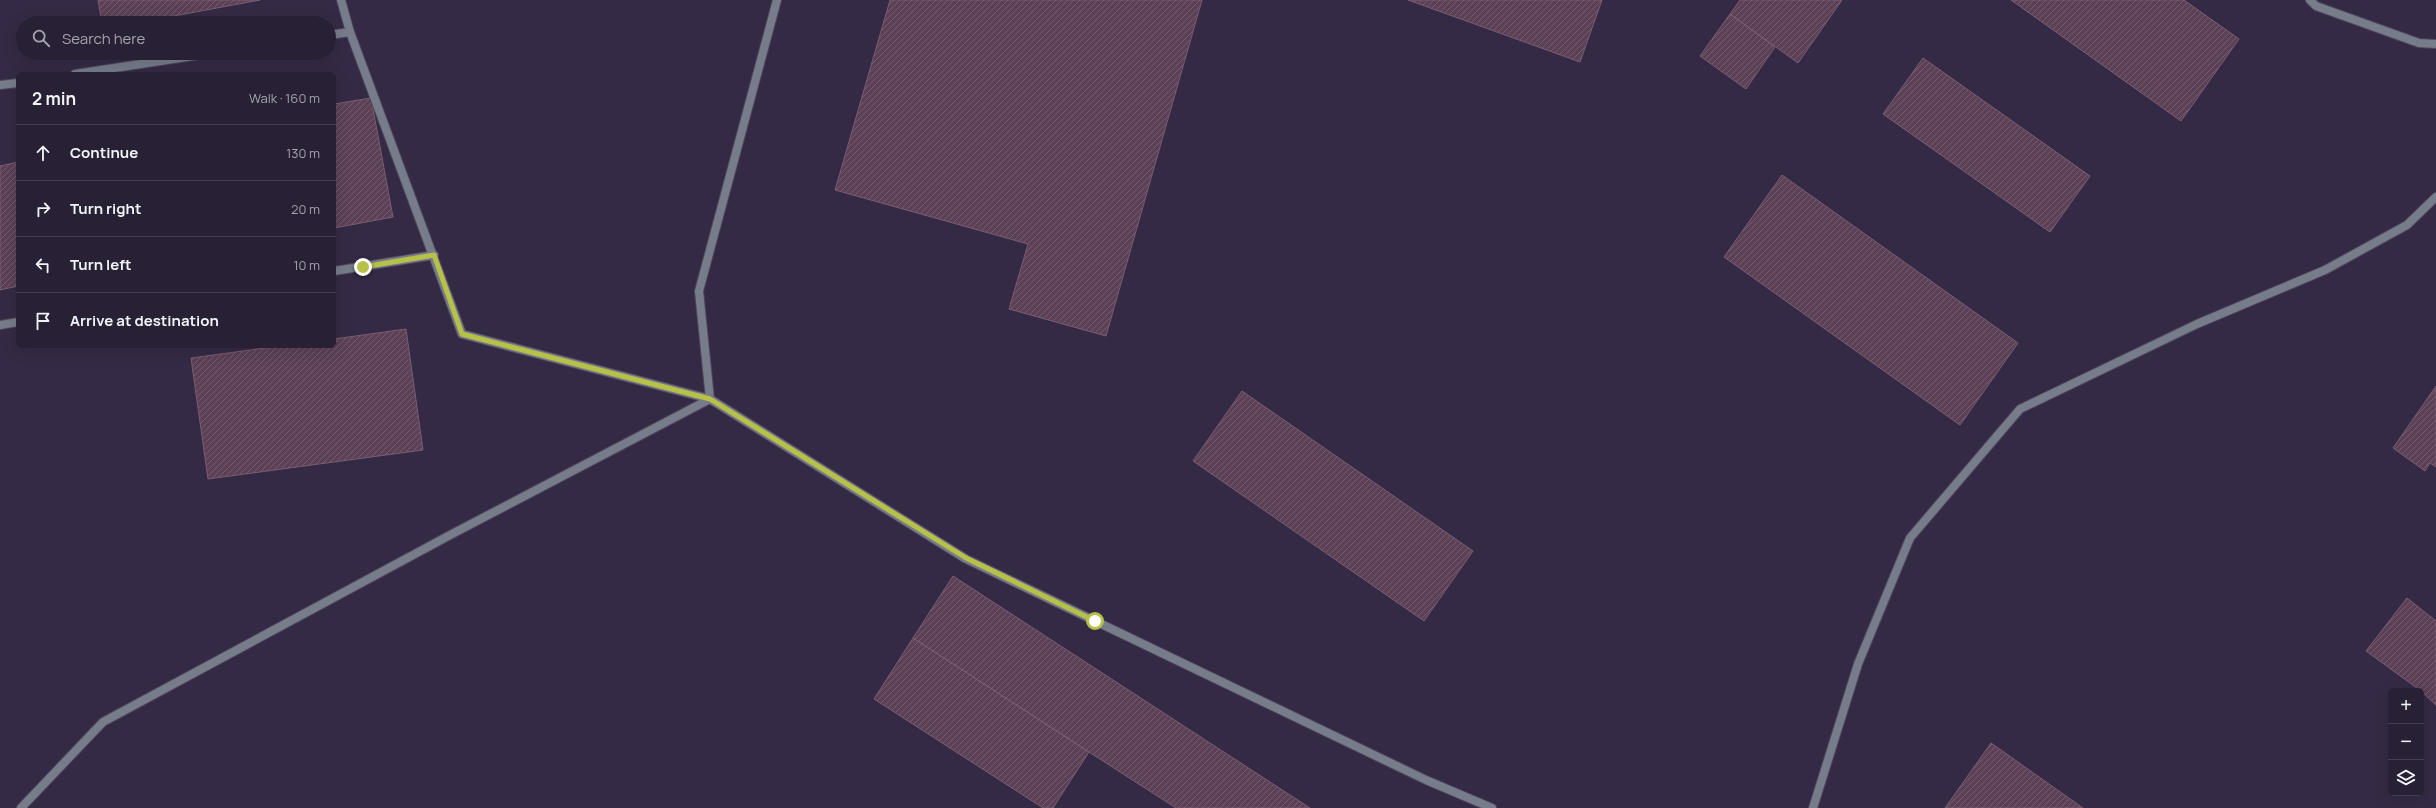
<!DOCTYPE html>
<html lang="en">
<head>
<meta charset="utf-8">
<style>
	:root { --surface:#282034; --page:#342d40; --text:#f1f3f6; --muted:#a5a3ac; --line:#443e4f }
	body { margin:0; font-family:Manrope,sans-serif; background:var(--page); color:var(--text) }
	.controls { position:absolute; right:12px; bottom:12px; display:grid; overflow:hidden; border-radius:6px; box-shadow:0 4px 16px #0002 }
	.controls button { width:36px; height:36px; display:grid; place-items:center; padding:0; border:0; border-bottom:1px solid var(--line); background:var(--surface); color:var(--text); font:20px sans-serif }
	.stop { position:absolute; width:12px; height:12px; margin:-9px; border:3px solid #b7c147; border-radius:50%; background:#fff }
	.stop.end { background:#b7c147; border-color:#fff; box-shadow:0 1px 4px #0008 }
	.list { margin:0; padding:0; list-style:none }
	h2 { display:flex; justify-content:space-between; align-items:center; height:52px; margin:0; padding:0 16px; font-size:17px }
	h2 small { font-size:13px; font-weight:400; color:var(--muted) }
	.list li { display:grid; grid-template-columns:26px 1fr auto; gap:12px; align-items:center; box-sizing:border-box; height:56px; padding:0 16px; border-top:1px solid var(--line) }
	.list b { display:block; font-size:15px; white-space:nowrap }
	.list em { font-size:13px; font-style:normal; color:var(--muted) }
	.icon { flex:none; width:22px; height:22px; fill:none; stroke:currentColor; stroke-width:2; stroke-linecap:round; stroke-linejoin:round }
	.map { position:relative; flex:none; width:2436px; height:808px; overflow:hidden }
	.search { position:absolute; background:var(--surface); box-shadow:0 4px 16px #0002; left:16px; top:16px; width:320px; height:44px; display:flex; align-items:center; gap:10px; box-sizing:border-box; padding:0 14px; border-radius:22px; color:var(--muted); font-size:15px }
	.panel { position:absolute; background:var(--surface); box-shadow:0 4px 16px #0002; left:16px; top:72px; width:320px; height:276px; border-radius:6px }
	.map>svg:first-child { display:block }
	.building { fill:url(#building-hatch); stroke:#7a5d72 }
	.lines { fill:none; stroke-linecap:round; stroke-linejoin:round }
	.service-casing { stroke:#50465f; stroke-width:10 }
	.service { stroke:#767c8a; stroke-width:8 }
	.route { stroke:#b7c147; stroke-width:5 }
</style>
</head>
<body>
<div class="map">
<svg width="2436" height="808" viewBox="0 0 2436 808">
	<defs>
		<pattern id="building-hatch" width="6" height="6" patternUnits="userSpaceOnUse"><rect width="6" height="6" fill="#5c4055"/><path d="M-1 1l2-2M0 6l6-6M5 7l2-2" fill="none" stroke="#735b6d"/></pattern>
	</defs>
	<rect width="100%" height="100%" fill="#352a45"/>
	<!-- building -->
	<path class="building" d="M 98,0 L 260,0 L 136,23 L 102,23 Z
		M 890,0 L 1202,0 L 1106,336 L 1009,309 L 1028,244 L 835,190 Z
		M 1408,0 L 1602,0 L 1580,62 Z
		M 1740,0 L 1842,0 L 1798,63 L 1730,14 Z
		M 2011,0 L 2184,0 L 2239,39 L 2181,121 Z
		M 1730,14 L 1775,47 L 1746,89 L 1700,56 Z
		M 1923,58 L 2090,176 L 2050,232 L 1883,114 Z
		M 371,98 L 393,217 L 334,228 L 334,104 Z
		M 18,162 L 18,286 L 0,290 L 0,166 Z
		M 1782,175 L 2018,343 L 1960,425 L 1724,257 Z
		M 406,329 L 423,450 L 208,479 L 191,358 L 280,346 L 334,346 L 334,339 Z
		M 2436,386 L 2436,467 L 2430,463 L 2425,471 L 2393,448 Z
		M 1242,391 L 1473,551 L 1424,621 L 1193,461 Z
		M 953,576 L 1310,808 L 1176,808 L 1089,752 L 913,638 Z
		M 2407,598 L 2436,621 L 2436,705 L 2421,691 L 2366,651 Z
		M 913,638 L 1089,752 L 1053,808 L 1043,808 L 874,699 Z
		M 1991,743 L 2083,808 L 1945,808 Z"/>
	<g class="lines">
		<!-- service casing -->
		<g class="service-casing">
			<path id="service" d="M 341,0 L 350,32 L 462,334 L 710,399 L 966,559 L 1426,780 L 1492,808
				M 2310,0 L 2316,6 L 2419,43 L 2436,44
				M 329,35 L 350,32
				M 75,74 L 213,53
				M 0,85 L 18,83
				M 334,271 L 434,255
				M 0,325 L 18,322
				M 21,808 L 103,722 L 452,534 L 710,399 L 699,291 L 777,0
				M 1813,808 L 1858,664 L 1910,538 L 2020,409 L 2197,324 L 2325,270 L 2407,225 L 2436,197"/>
		</g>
		<!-- service -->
		<use href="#service" class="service"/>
	</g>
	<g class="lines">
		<!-- route -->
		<path class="route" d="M 363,267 L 434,255 L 462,334 L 710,399 L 966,558 L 1095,621"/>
	</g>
</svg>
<div class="controls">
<button>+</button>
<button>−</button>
<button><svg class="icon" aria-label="layers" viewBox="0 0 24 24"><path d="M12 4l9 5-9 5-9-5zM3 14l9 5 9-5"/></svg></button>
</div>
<div class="stop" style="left:1095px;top:621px"></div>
<div class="stop end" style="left:363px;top:267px"></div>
<div class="search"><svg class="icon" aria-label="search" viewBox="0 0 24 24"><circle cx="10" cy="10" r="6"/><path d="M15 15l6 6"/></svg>Search here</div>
<section class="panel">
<h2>2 min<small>Walk · 160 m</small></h2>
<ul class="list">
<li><svg class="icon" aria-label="ahead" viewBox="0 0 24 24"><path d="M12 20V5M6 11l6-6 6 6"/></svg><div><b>Continue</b></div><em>130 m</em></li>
<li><svg class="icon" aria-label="right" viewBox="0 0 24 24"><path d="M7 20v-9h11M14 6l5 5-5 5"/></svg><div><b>Turn right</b></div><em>20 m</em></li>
<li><svg class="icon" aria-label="left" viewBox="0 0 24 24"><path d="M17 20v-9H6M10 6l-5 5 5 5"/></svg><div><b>Turn left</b></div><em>10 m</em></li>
<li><svg class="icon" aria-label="arrive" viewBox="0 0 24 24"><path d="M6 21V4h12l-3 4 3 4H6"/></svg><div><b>Arrive at destination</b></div></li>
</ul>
</section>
</div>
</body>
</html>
